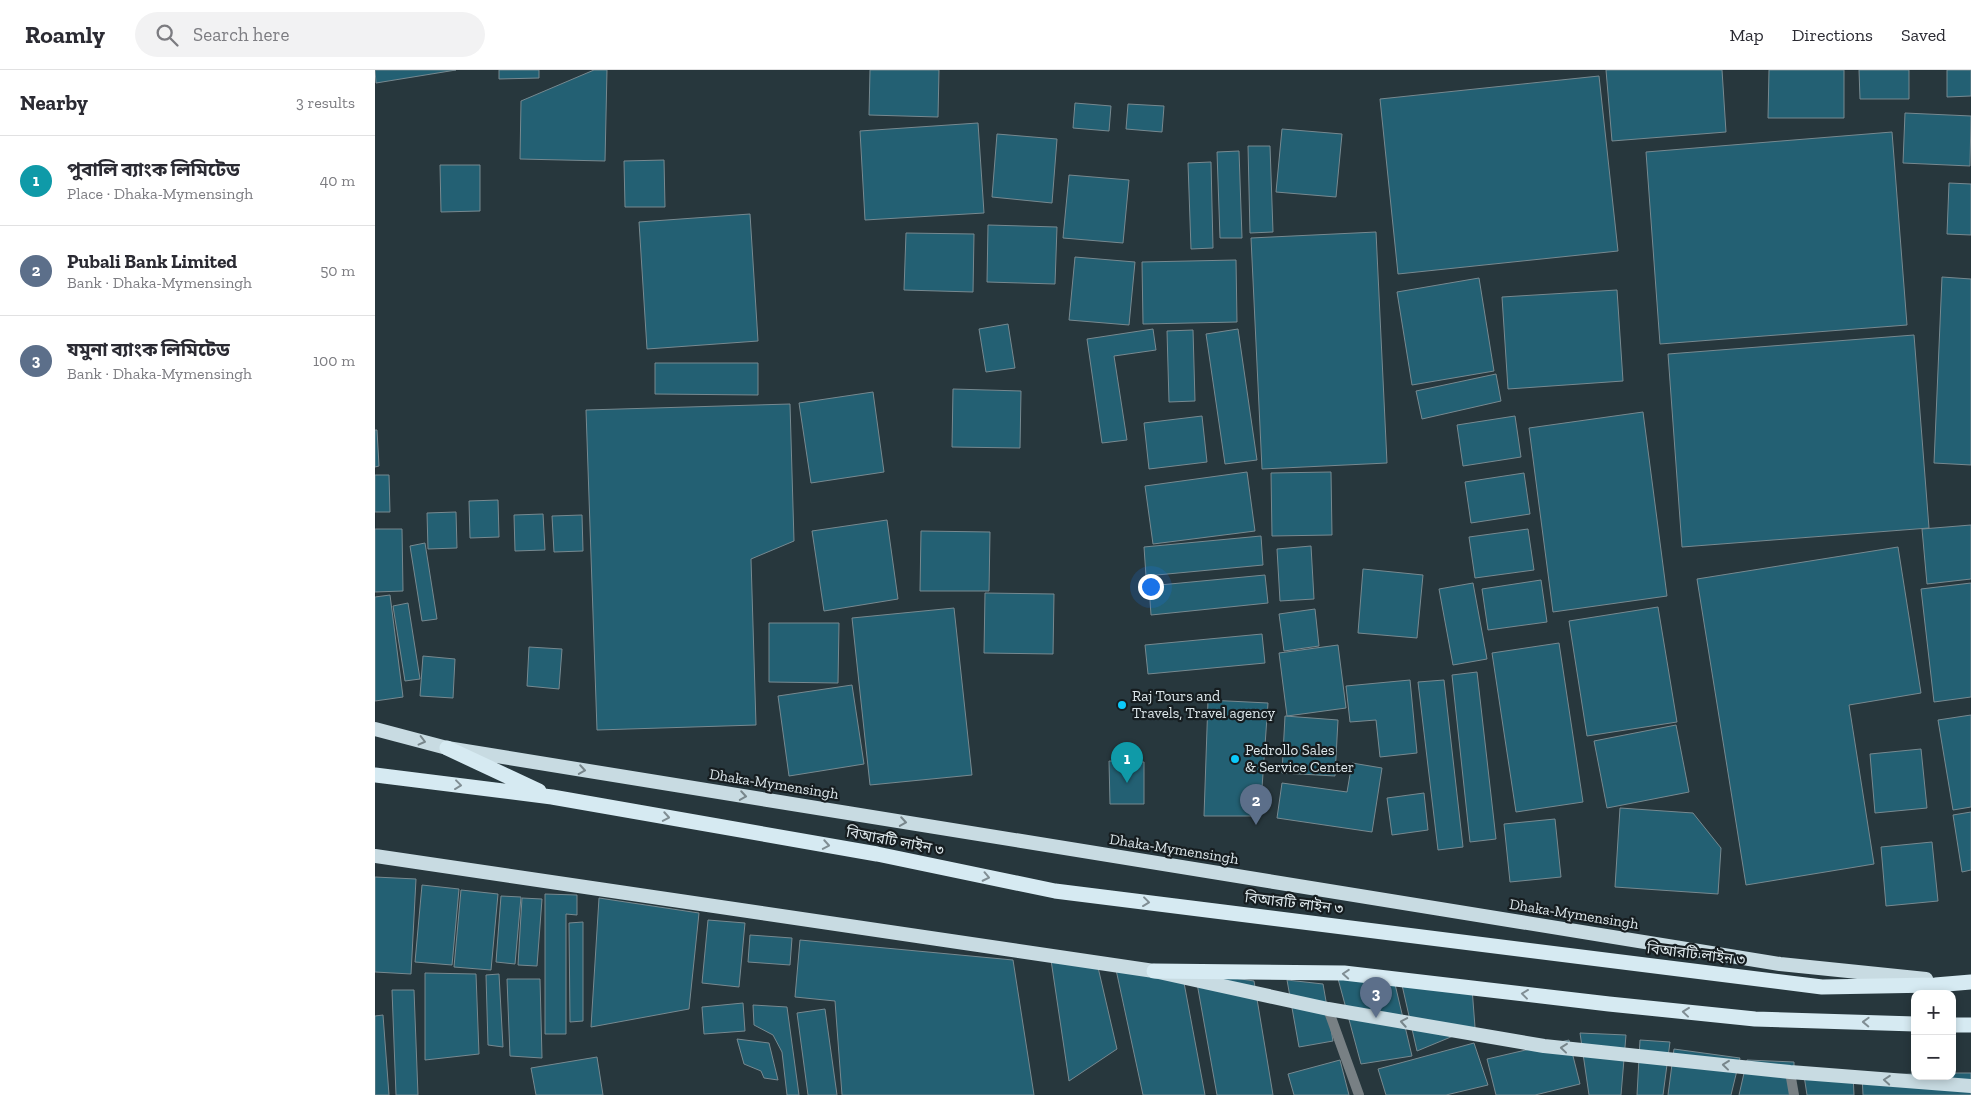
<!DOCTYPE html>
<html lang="en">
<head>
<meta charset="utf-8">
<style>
	:root { --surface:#fff; --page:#f2f2f3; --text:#2b2b33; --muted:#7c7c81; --line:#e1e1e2; --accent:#2563eb }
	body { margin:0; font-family:"Zilla Slab","Noto Sans Bengali",serif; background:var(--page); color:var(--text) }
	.controls { position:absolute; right:15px; bottom:15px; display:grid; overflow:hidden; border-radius:10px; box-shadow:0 2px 8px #0003 }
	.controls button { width:45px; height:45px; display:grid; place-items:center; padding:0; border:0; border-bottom:1px solid var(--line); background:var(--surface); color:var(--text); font:25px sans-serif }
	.you { position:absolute; left:775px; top:516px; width:18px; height:18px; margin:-12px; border:4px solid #fff; border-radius:50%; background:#1a73e8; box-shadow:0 0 0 8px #1a73e833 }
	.badge { display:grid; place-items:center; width:32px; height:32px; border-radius:50%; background:var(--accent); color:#fff; font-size:16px; font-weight:700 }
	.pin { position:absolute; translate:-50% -41px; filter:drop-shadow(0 1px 2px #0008) }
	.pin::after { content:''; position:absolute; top:26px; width:18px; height:15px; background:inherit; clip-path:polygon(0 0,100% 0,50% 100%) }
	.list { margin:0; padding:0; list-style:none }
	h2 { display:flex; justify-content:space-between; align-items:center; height:65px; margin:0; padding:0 20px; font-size:21px }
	h2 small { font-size:16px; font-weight:400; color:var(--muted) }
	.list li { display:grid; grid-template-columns:32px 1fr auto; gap:15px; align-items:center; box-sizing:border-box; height:90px; padding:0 20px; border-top:1px solid var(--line) }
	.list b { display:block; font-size:19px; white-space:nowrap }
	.list p { margin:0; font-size:16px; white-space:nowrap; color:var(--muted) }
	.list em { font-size:16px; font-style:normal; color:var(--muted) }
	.icon { flex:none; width:28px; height:28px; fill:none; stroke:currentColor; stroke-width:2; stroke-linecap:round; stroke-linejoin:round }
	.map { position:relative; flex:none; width:1596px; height:1025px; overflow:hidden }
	header { display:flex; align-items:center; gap:30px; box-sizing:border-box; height:70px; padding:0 25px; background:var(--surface); border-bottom:1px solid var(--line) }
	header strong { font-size:24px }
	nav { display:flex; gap:28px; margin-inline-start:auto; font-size:18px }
	.search { width:350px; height:45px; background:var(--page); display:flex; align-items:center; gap:12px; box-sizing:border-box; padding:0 18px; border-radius:28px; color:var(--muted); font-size:19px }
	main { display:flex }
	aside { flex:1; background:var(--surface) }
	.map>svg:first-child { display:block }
	.building { fill:#236073; stroke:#778990 }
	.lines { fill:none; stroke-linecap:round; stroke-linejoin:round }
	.minor { stroke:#788084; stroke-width:10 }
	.trunk { stroke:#c8dbe2; stroke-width:14 }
	.motorway { stroke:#d6eaf2; stroke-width:15 }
	.oneway { stroke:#78868b }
	.oneway2 { stroke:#808e94 }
	.poi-dot { fill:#0ccafa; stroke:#161d20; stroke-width:2 }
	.labels { text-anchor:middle; stroke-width:4.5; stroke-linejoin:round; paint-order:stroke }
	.poi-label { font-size:15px; fill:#dce6ea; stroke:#161d20; text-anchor:start }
	.street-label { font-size:15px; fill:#dce6ea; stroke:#161d20 }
</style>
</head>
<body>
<header>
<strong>Roamly</strong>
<div class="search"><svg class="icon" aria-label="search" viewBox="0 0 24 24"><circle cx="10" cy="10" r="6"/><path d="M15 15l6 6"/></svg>Search here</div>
<nav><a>Map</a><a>Directions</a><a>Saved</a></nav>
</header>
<main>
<aside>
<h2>Nearby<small>3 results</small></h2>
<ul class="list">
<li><span class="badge" style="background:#0f9aa8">1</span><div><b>পুবালি ব্যাংক লিমিটেড</b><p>Place · Dhaka-Mymensingh</p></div><em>40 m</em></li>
<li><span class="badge" style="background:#5c6f8a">2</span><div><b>Pubali Bank Limited</b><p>Bank · Dhaka-Mymensingh</p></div><em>50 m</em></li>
<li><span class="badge" style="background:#5c6f8a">3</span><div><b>যমুনা ব্যাংক লিমিটেড</b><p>Bank · Dhaka-Mymensingh</p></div><em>100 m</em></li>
</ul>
</aside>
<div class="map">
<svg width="1596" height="1025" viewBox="0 0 1596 1025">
	<rect width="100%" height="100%" fill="#27373d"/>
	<!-- building -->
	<path class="building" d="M 0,0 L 81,0 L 1,13 Z
		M 124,0 L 164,0 L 164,8 L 124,9 Z
		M 219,0 L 232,0 L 230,91 L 145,89 L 146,31 Z
		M 495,0 L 564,0 L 563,47 L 494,45 Z
		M 1231,0 L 1347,0 L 1351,62 L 1237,71 Z
		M 1394,0 L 1469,0 L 1469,48 L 1393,48 Z
		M 1484,0 L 1534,0 L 1534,29 L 1485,29 Z
		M 1572,0 L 1596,0 L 1596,26 L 1572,27 Z
		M 1224,6 L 1243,181 L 1023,204 L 1005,29 Z
		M 700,33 L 736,36 L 734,61 L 698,58 Z
		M 753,34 L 789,36 L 787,62 L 751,59 Z
		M 1530,43 L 1596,46 L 1595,96 L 1528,93 Z
		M 603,53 L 609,143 L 490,150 L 485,61 Z
		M 907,59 L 967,64 L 961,127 L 901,122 Z
		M 1517,62 L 1532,255 L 1285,274 L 1271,82 Z
		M 622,64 L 682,69 L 677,133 L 617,127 Z
		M 873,76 L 895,76 L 898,162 L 875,163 Z
		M 864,81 L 867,168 L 845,168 L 842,82 Z
		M 289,90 L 290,137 L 250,137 L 249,91 Z
		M 836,92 L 838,178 L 816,179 L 813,93 Z
		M 65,95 L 105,95 L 105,141 L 66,142 Z
		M 694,105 L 754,110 L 748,173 L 688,168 Z
		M 1574,113 L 1596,114 L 1596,165 L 1572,164 Z
		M 375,144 L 383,271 L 272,279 L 264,152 Z
		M 613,155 L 682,157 L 680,214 L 612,212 Z
		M 1001,162 L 1012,393 L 887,399 L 876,168 Z
		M 531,163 L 599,164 L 598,222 L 529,220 Z
		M 700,187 L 760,192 L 754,255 L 694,250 Z
		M 861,190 L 862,252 L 768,254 L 767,192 Z
		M 1567,207 L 1596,209 L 1596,395 L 1559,393 Z
		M 1104,208 L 1119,301 L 1037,315 L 1022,222 Z
		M 1242,220 L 1248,311 L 1133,319 L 1127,227 Z
		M 633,254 L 640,298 L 611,302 L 604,259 Z
		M 778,259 L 781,280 L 739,286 L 752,370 L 727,373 L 712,269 Z
		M 863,259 L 882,390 L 850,394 L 831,264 Z
		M 818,260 L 820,331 L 794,332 L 792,261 Z
		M 1539,265 L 1554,458 L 1307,477 L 1293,284 Z
		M 280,293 L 383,293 L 383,325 L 280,324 Z
		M 1121,304 L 1126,331 L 1047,349 L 1041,321 Z
		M 578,319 L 646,321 L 645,378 L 577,377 Z
		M 498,322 L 509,402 L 436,413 L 424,333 Z
		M 415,334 L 419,471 L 376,489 L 381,655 L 222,660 L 211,340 Z
		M 1268,342 L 1292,526 L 1178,542 L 1154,358 Z
		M 827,346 L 832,392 L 774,399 L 769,353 Z
		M 1140,346 L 1146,387 L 1088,396 L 1082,355 Z
		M 0,360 L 2,360 L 4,396 L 0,397 Z
		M 872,402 L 880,461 L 778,474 L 770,416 Z
		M 956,402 L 957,465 L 897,466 L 896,403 Z
		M 1149,403 L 1155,444 L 1096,453 L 1090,412 Z
		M 0,405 L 14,405 L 15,442 L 0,442 Z
		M 123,430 L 124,467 L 95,468 L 94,431 Z
		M 81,442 L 82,478 L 53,479 L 52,443 Z
		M 168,444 L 170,480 L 140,481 L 139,445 Z
		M 207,445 L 208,481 L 179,482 L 177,446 Z
		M 512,450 L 523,529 L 449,541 L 437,461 Z
		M 1596,455 L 1596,509 L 1552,514 L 1547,459 Z
		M 0,459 L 27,459 L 28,521 L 0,522 Z
		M 1153,459 L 1159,500 L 1100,508 L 1094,467 Z
		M 546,461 L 615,462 L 614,521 L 545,521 Z
		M 886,466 L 888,495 L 771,506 L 769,477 Z
		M 50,473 L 62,549 L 47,551 L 35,476 Z
		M 936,476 L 939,529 L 905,531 L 902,479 Z
		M 1523,477 L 1546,623 L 1474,635 L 1499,794 L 1371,815 L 1322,509 Z
		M 988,499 L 1048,505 L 1042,568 L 983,563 Z
		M 890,505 L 893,533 L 776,545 L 774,516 Z
		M 1166,510 L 1172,552 L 1113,560 L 1107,519 Z
		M 1098,513 L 1112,589 L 1078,595 L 1064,519 Z
		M 1596,513 L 1596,627 L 1559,632 L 1546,519 Z
		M 610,523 L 679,524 L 678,584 L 609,583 Z
		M 15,525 L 28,627 L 0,631 L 0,527 Z
		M 33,533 L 45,609 L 30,611 L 18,536 Z
		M 1283,537 L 1302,652 L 1212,666 L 1194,551 Z
		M 579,538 L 597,705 L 495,715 L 477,548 Z
		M 940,539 L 944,576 L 909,581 L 904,544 Z
		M 394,553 L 464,553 L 463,613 L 394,612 Z
		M 887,564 L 890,593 L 773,604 L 770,575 Z
		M 1184,573 L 1208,732 L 1141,742 L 1117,583 Z
		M 963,575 L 971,638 L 912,646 L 904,583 Z
		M 154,577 L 187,579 L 184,619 L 152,616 Z
		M 48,586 L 80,589 L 78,628 L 45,626 Z
		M 1102,602 L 1121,769 L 1095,772 L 1077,605 Z
		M 1035,610 L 1042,683 L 1005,687 L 1001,650 L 975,652 L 971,616 Z
		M 1069,610 L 1088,777 L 1063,780 L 1043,612 Z
		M 477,615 L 489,694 L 414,706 L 403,626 Z
		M 833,630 L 893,633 L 885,746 L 829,746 Z
		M 1596,645 L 1596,737 L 1578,740 L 1563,650 Z
		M 910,646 L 963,650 L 960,706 L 907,703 Z
		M 1301,655 L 1314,722 L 1232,738 L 1219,671 Z
		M 1546,679 L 1552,738 L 1500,743 L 1495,684 Z
		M 734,691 L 769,692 L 769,734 L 735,734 Z
		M 977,693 L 1007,698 L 997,762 L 902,748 L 907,713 L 972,722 Z
		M 1049,723 L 1053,760 L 1017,765 L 1012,728 Z
		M 1245,738 L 1318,743 L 1346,778 L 1343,824 L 1240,817 Z
		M 1596,742 L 1596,800 L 1587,802 L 1578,745 Z
		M 1180,749 L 1186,807 L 1135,812 L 1129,754 Z
		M 1557,772 L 1563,831 L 1511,836 L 1506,777 Z
		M 0,807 L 41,809 L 36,904 L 0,902 Z
		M 47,815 L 84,819 L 77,895 L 40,892 Z
		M 86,820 L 123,824 L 116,900 L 79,897 Z
		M 170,824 L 202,825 L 202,845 L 191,844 L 191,964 L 170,964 Z
		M 126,826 L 146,827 L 140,894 L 121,892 Z
		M 147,828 L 167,829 L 162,896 L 143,895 Z
		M 224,828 L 324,843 L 314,939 L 216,957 Z
		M 333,850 L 370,853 L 364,917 L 327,913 Z
		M 208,852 L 208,951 L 195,952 L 194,853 Z
		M 375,865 L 417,868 L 415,895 L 373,892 Z
		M 425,870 L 638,890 L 659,1025 L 467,1025 L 460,931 L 420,927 Z
		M 676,890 L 722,893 L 742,979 L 694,1011 Z
		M 740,895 L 807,902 L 830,1025 L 768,1025 Z
		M 820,902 L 879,911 L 898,1025 L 842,1025 Z
		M 50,903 L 101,904 L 104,984 L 50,990 Z
		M 124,904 L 128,977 L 113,975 L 111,905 Z
		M 962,905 L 1019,910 L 1037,986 L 986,994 Z
		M 132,909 L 165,909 L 167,988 L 135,986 Z
		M 912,910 L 948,914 L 958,971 L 924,977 Z
		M 1027,915 L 1097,918 L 1100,957 L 1042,981 Z
		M 17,920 L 39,920 L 43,1025 L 21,1025 Z
		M 368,933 L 370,961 L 329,964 L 327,937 Z
		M 378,935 L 412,937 L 424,1025 L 412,1025 L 407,982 L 398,965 L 379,955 Z
		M 450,939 L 462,1025 L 433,1025 L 422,943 Z
		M 8,945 L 14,1025 L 0,1025 L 0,946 Z
		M 1205,963 L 1251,965 L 1246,1025 L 1214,1025 Z
		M 362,969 L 394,973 L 403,1010 L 389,1008 L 386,1001 L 369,994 Z
		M 1194,970 L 1205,1014 L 1160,1025 L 1121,1025 L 1112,989 Z
		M 1265,970 L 1295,972 L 1288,1025 L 1262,1025 Z
		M 1099,973 L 1113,1015 L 1071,1025 L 1011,1025 L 1003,999 Z
		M 1299,979 L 1365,988 L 1356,1025 L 1293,1025 Z
		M 222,987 L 228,1025 L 161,1025 L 156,998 Z
		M 965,990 L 974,1025 L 919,1025 L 913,1004 Z
		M 1372,990 L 1419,992 L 1419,1025 L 1364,1025 Z
		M 1428,999 L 1478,1004 L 1479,1025 L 1432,1025 Z
		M 1577,1003 L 1596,1003 L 1596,1025 L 1488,1025 L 1487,1005 L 1540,1004 L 1540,1006 L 1577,1006 Z"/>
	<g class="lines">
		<!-- minor -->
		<path class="minor" d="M 953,939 L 984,1025
			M 1415,1002 L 1419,1025"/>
		<!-- trunk -->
		<path class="trunk" d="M 0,659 L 72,678 L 1405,894 L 1551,909
			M 0,786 L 779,901 L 953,939 L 1169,976 L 1415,1002 L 1596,1016"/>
		<!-- motorway -->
		<path class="motorway" d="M 72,678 L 164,721
			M 0,705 L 177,727 L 502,784 L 680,821 L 1447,917 L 1560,915 L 1596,912
			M 779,901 L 969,903 L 1234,934 L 1380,949 L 1540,954
			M 1577,955 L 1596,955"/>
	</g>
	<!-- one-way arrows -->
	<defs><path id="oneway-chevron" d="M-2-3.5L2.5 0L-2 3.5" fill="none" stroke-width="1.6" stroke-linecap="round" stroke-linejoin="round" transform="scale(1.25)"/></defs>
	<g class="oneway">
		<use href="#oneway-chevron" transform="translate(47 671) rotate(14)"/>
		<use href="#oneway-chevron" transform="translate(207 700) rotate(9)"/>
		<use href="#oneway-chevron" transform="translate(368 726) rotate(9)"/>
		<use href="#oneway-chevron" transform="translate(528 752) rotate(9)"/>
		<use href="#oneway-chevron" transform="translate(1029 952) rotate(-170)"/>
		<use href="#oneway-chevron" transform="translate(1189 978) rotate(-174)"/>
		<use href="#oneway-chevron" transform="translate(1351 995) rotate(-174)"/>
		<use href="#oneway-chevron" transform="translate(1512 1010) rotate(-176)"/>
	</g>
	<g class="oneway2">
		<use href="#oneway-chevron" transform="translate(83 715) rotate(7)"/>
		<use href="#oneway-chevron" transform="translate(291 747) rotate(10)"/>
		<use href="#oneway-chevron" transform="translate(451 775) rotate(10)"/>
		<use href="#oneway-chevron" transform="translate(611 807) rotate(12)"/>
		<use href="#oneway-chevron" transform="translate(771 832) rotate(7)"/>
		<use href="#oneway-chevron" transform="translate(971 904) rotate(-176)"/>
		<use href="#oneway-chevron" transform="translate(1150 924) rotate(-173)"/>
		<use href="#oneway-chevron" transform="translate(1311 942) rotate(-174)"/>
		<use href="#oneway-chevron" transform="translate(1491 952) rotate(-178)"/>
	</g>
	<!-- markers -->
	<g class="poi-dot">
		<circle cx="747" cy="635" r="5"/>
		<circle cx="860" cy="689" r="5"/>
	</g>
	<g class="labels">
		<!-- poi labels -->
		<g class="poi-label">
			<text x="757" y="631">Raj Tours and<tspan x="757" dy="17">Travels, Travel agency</tspan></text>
			<text x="870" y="685">Pedrollo Sales<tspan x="870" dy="17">&amp; Service Center</tspan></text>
		</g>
		<!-- street labels -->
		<g class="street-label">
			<text transform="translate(399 714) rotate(9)" y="5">Dhaka-Mymensingh</text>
			<text transform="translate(520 771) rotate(11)" y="5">বিআরটি লাইন ৩</text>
			<text transform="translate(799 779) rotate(9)" y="5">Dhaka-Mymensingh</text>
			<text transform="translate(919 833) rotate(7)" y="5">বিআরটি লাইন ৩</text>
			<text transform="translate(1199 844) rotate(9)" y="5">Dhaka-Mymensingh</text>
			<text transform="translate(1321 884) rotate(7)" y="5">বিআরটি লাইন ৩</text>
		</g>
	</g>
</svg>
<div class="controls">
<button>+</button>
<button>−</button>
</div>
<div class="you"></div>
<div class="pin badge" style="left:752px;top:713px;background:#0f9aa8">1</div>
<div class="pin badge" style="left:881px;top:755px;background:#5c6f8a">2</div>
<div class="pin badge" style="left:1001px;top:948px;background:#5c6f8a">3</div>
</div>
</main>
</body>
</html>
